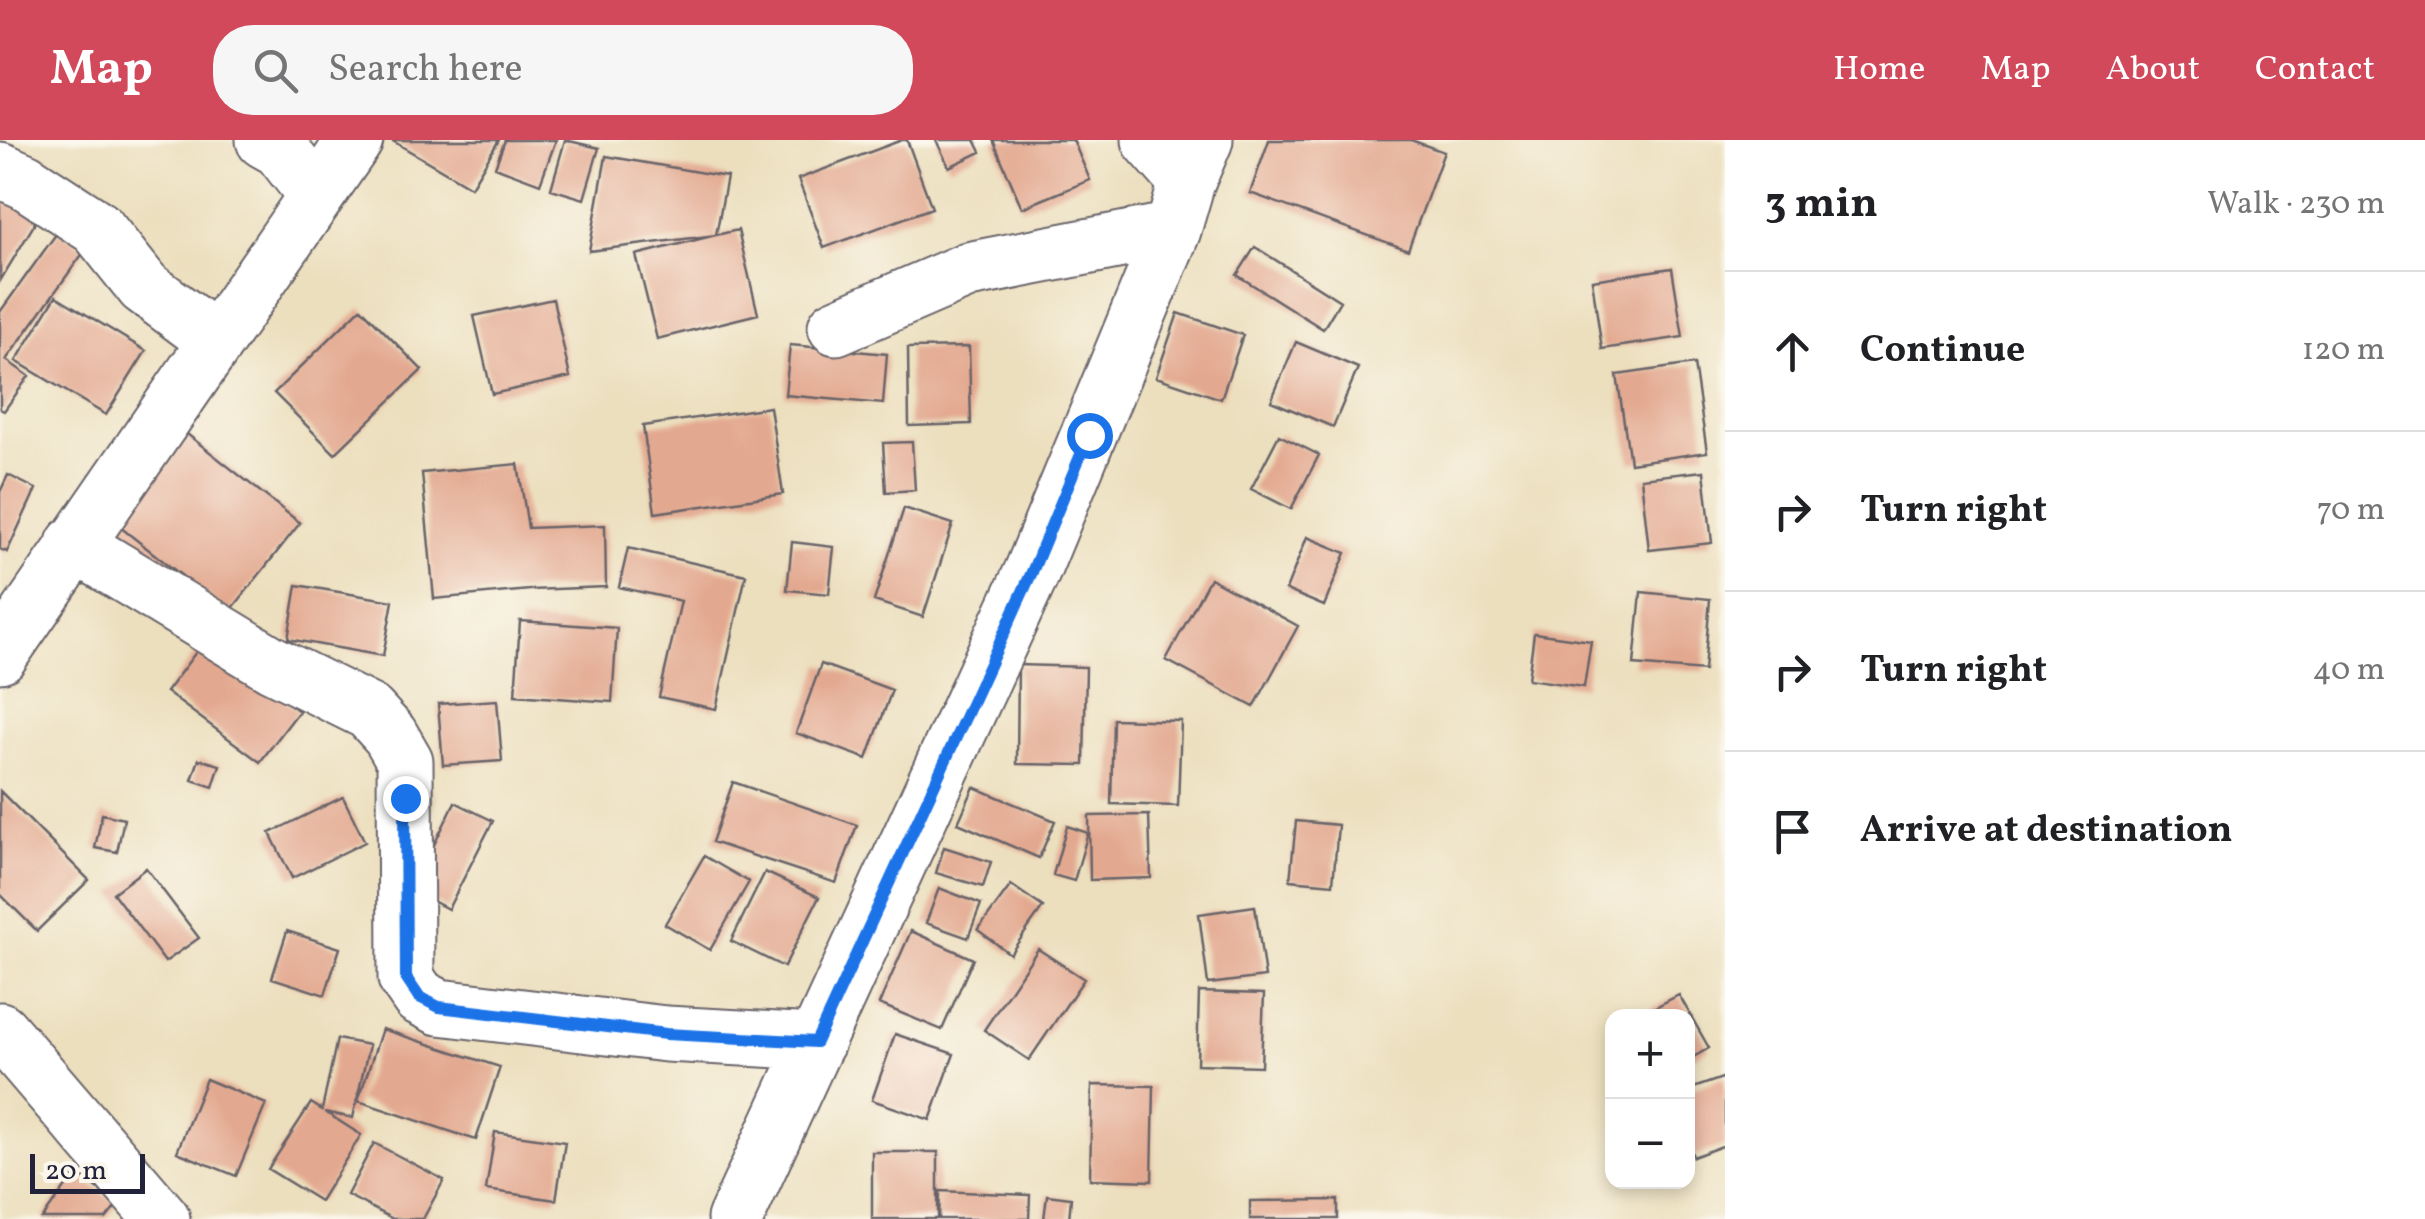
<!DOCTYPE html>
<html lang="en">
<head>
<meta charset="utf-8">
<style>
	:root { --surface:#fff; --page:#f6f6f6; --text:#202124; --muted:#757577; --line:#e0e0e0; --accent:#d1495b }
	body { margin:0; font-family:Vollkorn,serif; background:var(--page); color:var(--text) }
	.controls { position:absolute; right:30px; bottom:30px; display:grid; overflow:hidden; border-radius:20px; box-shadow:0 5px 15px #0003 }
	.controls button { width:90px; height:90px; display:grid; place-items:center; padding:0; border:0; border-bottom:2px solid var(--line); background:var(--surface); color:var(--text); font:50px sans-serif }
	.scale { position:absolute; left:30px; bottom:25px; width:115px; box-sizing:border-box; padding-left:10px; border:5px solid #22223b; border-top:0; font-size:28px; line-height:35px; white-space:nowrap; color:#22223b; -webkit-text-stroke:8px #fbf7ec; paint-order:stroke }
	.stop { position:absolute; width:30px; height:30px; margin:-22px; border:8px solid #1a73e8; border-radius:50%; background:#fff }
	.stop.end { background:#1a73e8; border-color:#fff; box-shadow:0 2px 10px #0008 }
	.list { margin:0; padding:0; list-style:none }
	h2 { display:flex; justify-content:space-between; align-items:center; height:130px; margin:0; padding:0 40px; font-size:42px }
	h2 small { font-size:32px; font-weight:400; color:var(--muted) }
	.list li { display:grid; grid-template-columns:65px 1fr auto; gap:30px; align-items:center; box-sizing:border-box; height:160px; padding:0 40px; border-top:2px solid var(--line) }
	.list b { display:block; font-size:38px; white-space:nowrap }
	.list em { font-size:32px; font-style:normal; color:var(--muted) }
	.icon { flex:none; width:55px; height:55px; fill:none; stroke:currentColor; stroke-width:2; stroke-linecap:round; stroke-linejoin:round }
	.map { position:relative; flex:none; width:1725px; height:1079px; overflow:hidden }
	header { display:flex; align-items:center; gap:60px; box-sizing:border-box; height:140px; padding:0 50px; background:var(--accent); color:#fff }
	header strong { font-size:48px }
	nav { display:flex; gap:55px; margin-inline-start:auto; font-size:35px }
	.search { width:700px; height:90px; background:var(--page); display:flex; align-items:center; gap:25px; box-sizing:border-box; padding:0 35px; border-radius:40px; color:var(--muted); font-size:38px }
	main { display:flex }
	aside { flex:1; background:var(--surface) }
	.map>svg:first-child { display:block }
	.building { fill:#e3a990 }
	.lines { fill:none; stroke-linecap:round; stroke-linejoin:round }
	.minor-casing { stroke:#696469; stroke-width:59 }
	.minor { stroke:#fff; stroke-width:55 }
	.route { stroke:#1a73e8; stroke-width:12 }
</style>
</head>
<body>
<header>
<strong>Map</strong>
<div class="search"><svg class="icon" aria-label="search" viewBox="0 0 24 24"><circle cx="10" cy="10" r="6"/><path d="M15 15l6 6"/></svg>Search here</div>
<nav><a>Home</a><a>Map</a><a>About</a><a>Contact</a></nav>
</header>
<main>
<div class="map">
<svg width="1725" height="1079" viewBox="0 0 1725 1079">
	<rect width="100%" height="100%" fill="#fbf7ec"/>
	<filter id="ink" filterUnits="userSpaceOnUse"><feTurbulence type="fractalNoise" baseFrequency=".01" numOctaves="2"/><feDisplacementMap in="SourceGraphic" scale="20" xChannelSelector="R" yChannelSelector="G"/><feConvolveMatrix kernelMatrix="1 2 1 2 8 2 1 2 1" color-interpolation-filters="sRGB"/></filter>
	<filter id="wash" filterUnits="userSpaceOnUse"><feTurbulence type="fractalNoise" baseFrequency=".0048" numOctaves="4" result="noise"/><feDisplacementMap in="SourceGraphic" scale="40" xChannelSelector="R" yChannelSelector="G"/><feGaussianBlur stdDeviation="2.25" result="paint"/><feColorMatrix in="noise" values="0 0 0 0 0 0 0 0 0 0 0 0 0 0 0 0 0 1.4 0 .05"/><feComposite in="paint" operator="in"/></filter>
	<g filter="url(#wash)">
		<rect width="100%" height="100%" fill="#ecdfbe"/>
		<g id="blocks">
			<!-- building -->
			<path class="building" d="M 391,0 L 499,0 L 471,47 Z
				M 505,0 L 556,0 L 540,44 L 495,27 Z
				M 565,0 L 599,8 L 584,59 L 551,49 Z
				M 902,0 L 907,0 L 932,68 L 824,108 L 798,39 Z
				M 936,0 L 975,0 L 981,12 L 949,27 Z
				M 993,0 L 1073,0 L 1090,40 L 1022,68 Z
				M 1269,0 L 1411,0 L 1444,12 L 1408,110 L 1250,53 Z
				M 606,16 L 727,37 L 716,95 L 738,90 L 758,174 L 657,199 L 636,115 L 716,95 L 589,111 Z
				M 0,51 L 40,75 L 0,141 Z
				M 59,90 L 86,109 L 6,220 L 29,236 L 4,271 L 0,269 L 0,172 Z
				M 1255,107 L 1340,161 L 1323,189 L 1237,135 Z
				M 1672,128 L 1683,197 L 1602,209 L 1592,140 Z
				M 56,156 L 146,211 L 106,275 L 16,221 Z
				M 553,159 L 570,237 L 492,254 L 474,176 Z
				M 361,168 L 422,230 L 335,314 L 274,253 Z
				M 1178,173 L 1243,195 L 1221,259 L 1156,237 Z
				M 1296,202 L 1358,228 L 1333,287 L 1271,261 Z
				M 790,205 L 887,214 L 883,264 L 785,255 Z
				M 969,207 L 971,284 L 909,286 L 908,208 Z
				M 1694,224 L 1707,312 L 1630,323 L 1617,235 Z
				M 770,267 L 783,354 L 655,373 L 643,286 Z
				M 187,294 L 300,383 L 229,473 L 115,383 Z
				M 1279,295 L 1319,315 L 1291,369 L 1251,349 Z
				M 912,302 L 915,350 L 886,352 L 883,303 Z
				M 518,324 L 528,388 L 605,385 L 606,447 L 530,450 L 434,459 L 422,333 Z
				M 1704,331 L 1712,403 L 1649,410 L 1641,338 Z
				M 8,335 L 36,349 L 7,412 L 0,409 L 0,352 Z
				M 904,368 L 953,384 L 923,477 L 874,461 Z
				M 1307,397 L 1346,413 L 1324,466 L 1286,450 Z
				M 792,402 L 834,407 L 829,454 L 787,450 Z
				M 628,408 L 746,435 L 716,569 L 659,557 L 681,461 L 619,447 Z
				M 1210,438 L 1298,486 L 1254,567 L 1166,520 Z
				M 297,445 L 393,461 L 383,516 L 288,499 Z
				M 1641,452 L 1710,459 L 1704,531 L 1634,525 Z
				M 520,481 L 617,488 L 612,562 L 515,555 Z
				M 1534,493 L 1591,501 L 1584,547 L 1528,539 Z
				M 205,500 L 299,571 L 260,622 L 166,552 Z
				M 821,524 L 892,550 L 867,619 L 796,593 Z
				M 1018,525 L 1086,527 L 1084,625 L 1017,624 Z
				M 497,560 L 502,621 L 443,625 L 438,564 Z
				M 1113,579 L 1181,581 L 1178,666 L 1111,664 Z
				M 199,619 L 220,625 L 213,647 L 192,640 Z
				M 733,642 L 857,685 L 836,743 L 712,702 Z
				M 974,647 L 1055,681 L 1039,718 L 958,683 Z
				M 0,651 L 89,740 L 37,791 L 0,754 Z
				M 343,657 L 365,702 L 292,738 L 270,693 Z
				M 455,662 L 493,681 L 448,769 L 412,750 Z
				M 102,674 L 124,679 L 117,712 L 95,708 Z
				M 1149,675 L 1151,738 L 1090,740 L 1089,676 Z
				M 1296,681 L 1338,685 L 1333,744 L 1290,740 Z
				M 1067,686 L 1088,693 L 1074,741 L 1053,735 Z
				M 944,707 L 991,722 L 983,747 L 936,733 Z
				M 704,716 L 749,742 L 710,810 L 665,784 Z
				M 146,728 L 199,798 L 165,822 L 113,753 Z
				M 765,732 L 819,757 L 784,827 L 731,801 Z
				M 1011,745 L 1043,767 L 1010,814 L 978,790 Z
				M 939,748 L 981,764 L 968,798 L 926,783 Z
				M 1255,766 L 1265,837 L 1208,844 L 1199,774 Z
				M 287,791 L 340,808 L 325,855 L 272,838 Z
				M 911,791 L 973,819 L 942,890 L 879,864 Z
				M 1038,809 L 1084,839 L 1029,920 L 984,890 Z
				M 1199,852 L 1264,854 L 1261,926 L 1197,924 Z
				M 1679,855 L 1709,908 L 1688,920 L 1688,876 L 1638,876 Z
				M 382,889 L 500,927 L 476,1000 L 358,961 Z
				M 895,894 L 954,914 L 930,980 L 872,960 Z
				M 337,899 L 369,905 L 353,978 L 325,972 L 361,995 L 320,1061 L 268,1029 L 311,963 L 322,970 Z
				M 1725,937 L 1725,1005 L 1693,1017 L 1688,1002 L 1688,950 Z
				M 206,939 L 266,964 L 236,1036 L 177,1012 Z
				M 1092,945 L 1154,946 L 1152,1041 L 1090,1039 Z
				M 495,992 L 565,1002 L 556,1060 L 486,1050 Z
				M 374,1003 L 444,1040 L 423,1079 L 393,1079 L 347,1055 Z
				M 872,1012 L 938,1012 L 938,1079 L 872,1079 Z
				M 76,1033 L 118,1064 L 106,1079 L 42,1079 Z
				M 940,1051 L 1030,1055 L 1029,1079 L 939,1079 Z
				M 1047,1055 L 1071,1058 L 1069,1079 L 1044,1079 Z
				M 1338,1060 L 1338,1079 L 1250,1079 L 1250,1061 Z"/>
		</g>
	</g>
	<g filter="url(#ink)">
		<use href="#blocks" fill-opacity="0" stroke="#696469" stroke-width="2.5"/>
		<g class="lines">
			<!-- minor casing -->
			<g class="minor-casing">
				<path id="minor" d="M 264,0 L 280,9 L 315,54
					M 1150,0 L 1187,42
					M 0,30 L 25,41 L 97,88 L 144,147 L 215,200
					M 836,187 L 968,130 L 1173,90
					M 74,404 L 272,524 L 369,572 L 390,595 L 405,621 L 406,838 L 419,857 L 439,867 L 666,894 L 817,902
					M 0,515 L 355,0
					M 0,890 L 162,1079
					M 735,1079 L 1032,432 L 1173,90 L 1187,42 L 1205,0"/>
			</g>
			<!-- minor -->
			<use href="#minor" class="minor"/>
		</g>
	</g>
	<g class="lines" filter="url(#ink)">
		<!-- route -->
		<path class="route" d="M 405,658 L 406,838 L 419,857 L 439,867 L 666,894 L 816,902 L 1032,432 L 1089,295"/>
	</g>
</svg>
<div class="controls">
<button>+</button>
<button>−</button>
</div>
<div class="scale">20 m</div>
<div class="stop" style="left:1089px;top:295px"></div>
<div class="stop end" style="left:405px;top:658px"></div>
</div>
<aside>
<h2>3 min<small>Walk · 230 m</small></h2>
<ul class="list">
<li><svg class="icon" aria-label="ahead" viewBox="0 0 24 24"><path d="M12 20V5M6 11l6-6 6 6"/></svg><div><b>Continue</b></div><em>120 m</em></li>
<li><svg class="icon" aria-label="right" viewBox="0 0 24 24"><path d="M7 20v-9h11M14 6l5 5-5 5"/></svg><div><b>Turn right</b></div><em>70 m</em></li>
<li><svg class="icon" aria-label="right" viewBox="0 0 24 24"><path d="M7 20v-9h11M14 6l5 5-5 5"/></svg><div><b>Turn right</b></div><em>40 m</em></li>
<li><svg class="icon" aria-label="arrive" viewBox="0 0 24 24"><path d="M6 21V4h12l-3 4 3 4H6"/></svg><div><b>Arrive at destination</b></div></li>
</ul>
</aside>
</main>
</body>
</html>
